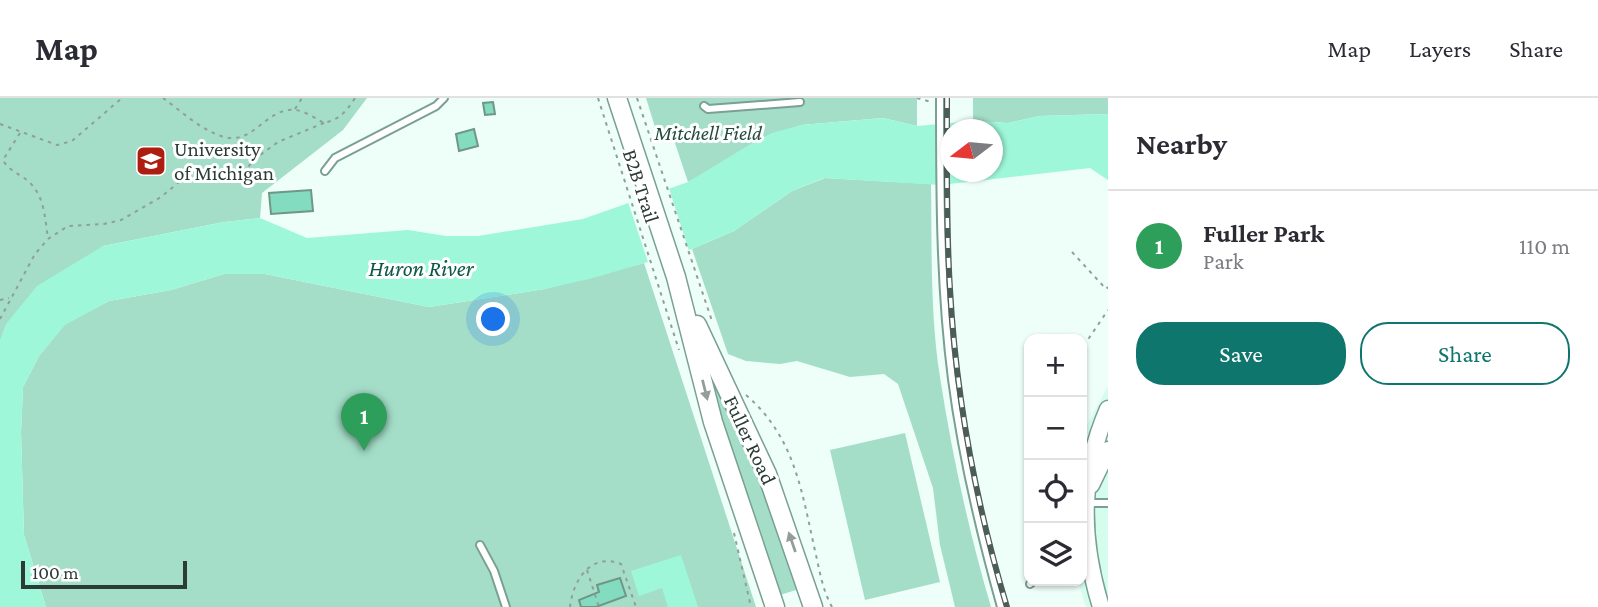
<!DOCTYPE html>
<html lang="en">
<head>
<meta charset="utf-8">
<style>
	:root { --surface:#fff; --page:#f7f7f7; --text:#2b2b33; --muted:#7c7c81; --line:#e1e1e2; --accent:#0f766e }
	body { margin:0; font-family:"Crimson Pro",serif; background:var(--page); color:var(--text) }
	.controls { position:absolute; right:21px; bottom:21px; display:grid; overflow:hidden; border-radius:14px; box-shadow:0 2px 5px #0004 }
	.controls button { width:63px; height:63px; display:grid; place-items:center; padding:0; border:0; border-bottom:2px solid var(--line); background:var(--surface); color:var(--text); font:35px sans-serif }
	.compass { position:absolute; left:940px; top:21px; width:63px; height:63px; border-radius:50%; background:var(--surface); box-shadow:0 2px 5px #0004; rotate:254deg }
	.scale { position:absolute; left:21px; bottom:18px; width:166px; box-sizing:border-box; padding-left:7px; border:4px solid #2b3b35; border-top:0; font-size:19px; line-height:24px; white-space:nowrap; color:#2b3b35; -webkit-text-stroke:5px #fff; paint-order:stroke }
	.you { position:absolute; left:494px; top:222px; width:24px; height:24px; margin:-18px; border:5px solid #fff; border-radius:50%; background:#1a73e8; box-shadow:0 0 0 10px #1a73e833 }
	.badge { display:grid; place-items:center; width:46px; height:46px; border-radius:50%; background:var(--accent); color:#fff; font-size:23px; font-weight:700 }
	.pin { position:absolute; translate:-50% -58px; filter:drop-shadow(0 2px 4px #0008) }
	.pin::after { content:''; position:absolute; top:37px; width:24px; height:21px; background:inherit; clip-path:polygon(0 0,100% 0,50% 100%) }
	.list { margin:0; padding:0; list-style:none }
	h2 { display:flex; justify-content:space-between; align-items:center; height:91px; margin:0; padding:0 28px; font-size:30px }
	h2 small { font-size:23px; font-weight:400; color:var(--muted) }
	.list li { display:grid; grid-template-columns:46px 1fr auto; gap:21px; align-items:center; box-sizing:border-box; height:112px; padding:0 28px; border-top:2px solid var(--line) }
	.list b { display:block; font-size:26px; white-space:nowrap }
	.list p { margin:0; font-size:23px; white-space:nowrap; color:var(--muted) }
	.list em { font-size:23px; font-style:normal; color:var(--muted) }
	.actions { display:flex; gap:14px; padding:21px 28px }
	.actions a { flex:1; padding:16px 0; border:2px solid var(--accent); border-radius:28px; text-align:center; font-size:24px; color:var(--accent) }
	.actions .main { background:var(--accent); color:#fff }
	.icon { flex:none; width:38px; height:38px; fill:none; stroke:currentColor; stroke-width:2; stroke-linecap:round; stroke-linejoin:round }
	.map { position:relative; flex:none; width:1108px; height:509px; overflow:hidden }
	header { display:flex; align-items:center; gap:42px; box-sizing:border-box; height:98px; padding:0 35px; background:var(--surface); border-bottom:2px solid var(--line) }
	header strong { font-size:33px }
	nav { display:flex; gap:38px; margin-inline-start:auto; font-size:24px }
	main { display:flex }
	aside { flex:1; background:var(--surface) }
	.map>svg:first-child { display:block }
	.built { fill:#d5fdee }
	.green { fill:#a4dec9 }
	.water { fill:#9ef7d9; fill-rule:evenodd }
	.pier { fill:#eefef8 }
	.building { fill:#83dcbf; stroke:#709688; stroke-width:2 }
	.lines { fill:none; stroke-linecap:round; stroke-linejoin:round }
	.service-casing { stroke:#79a092; stroke-width:10 }
	.tertiary-casing { stroke:#79a092; stroke-width:19 }
	.secondary-casing { stroke:#79a092; stroke-width:21 }
	.path { stroke:#8f9f99; stroke-width:2; stroke-dasharray:3.5 5; stroke-linecap:butt }
	.service { stroke:#fff; stroke-width:6 }
	.tertiary { stroke:#fff; stroke-width:16 }
	.secondary { stroke:#fff; stroke-width:18 }
	.rail-casing { stroke:#4c5c56; stroke-width:6 }
	.rail { stroke:#fff; stroke-width:3.5; stroke-dasharray:10; stroke-linecap:butt }
	.oneway { fill:#959d9a }
	.labels { text-anchor:middle; stroke-width:6; stroke-linejoin:round; paint-order:stroke }
	.park-label { font-size:21px; font-style:italic; fill:#224a3e; stroke:#fff }
	.poi-label { font-size:21px; fill:#2b3b35; stroke:#fff; text-anchor:start }
	.street-label { font-size:21px; fill:#2b3b35; stroke:#fff }
	.water-label { font-size:23px; font-style:italic; fill:#0d5745; stroke:#fff }
</style>
</head>
<body>
<header>
<strong>Map</strong>
<nav><a>Map</a><a>Layers</a><a>Share</a></nav>
</header>
<main>
<div class="map">
<svg width="1108" height="509" viewBox="0 0 1108 509">
	<rect width="100%" height="100%" fill="#eefef8"/>
	<!-- built -->
	<path class="built" d="M 1108,288 L 1108,509 L 1086,509 L 1078,483 L 1082,483 L 1082,343 L 1085,331 Z"/>
	<!-- green -->
	<path class="green" d="M 0,0 L 367,0 L 343,32 L 262,95 L 260,120 L 224,124 L 103,148 L 0,242 Z
		M 646,0 L 917,0 L 917,28 L 883,20 L 801,27 L 688,84 L 674,42 L 659,42 Z
		M 973,0 L 1108,0 L 1108,16 L 1039,18 L 1008,25 L 973,23 Z
		M 825,80 L 931,86 C 932,149 930,217 940,279 C 952,357 969,434 991,509 L 955,509 L 940,447 L 933,390 L 898,286 L 884,276 L 850,279 L 797,263 L 780,266 L 746,263 L 728,256 L 692,151 L 734,133 L 792,93 Z
		M 644,165 L 756,509 L 46,509 L 24,437 L 21,334 L 23,289 L 39,258 L 65,226 L 109,203 L 171,192 L 224,176 L 265,176 L 429,209 L 545,191 Z
		M 691,221 L 755,365 L 799,491 L 777,498 L 706,284 Z
		M 905,335 L 940,484 L 865,502 L 830,352 Z"/>
	<!-- water -->
	<path class="water" d="M 1108,16 L 1108,82 L 1090,70 L 941,87 L 824,80 L 792,93 L 734,133 L 692,151 L 593,180 L 545,191 L 429,209 L 265,176 L 224,176 L 171,192 L 109,203 L 65,227 L 39,258 L 23,289 L 21,334 L 24,437 L 46,509 L 0,509 L 0,242 L 6,226 L 37,188 L 103,148 L 224,124 L 260,120 L 307,140 L 408,132 L 446,138 L 478,138 L 583,121 L 688,84 L 749,47 L 772,35 L 801,27 L 883,20 L 917,28 L 973,23 L 1008,25 L 1039,18 ZM 950,32 L 992,32 L 992,74 L 950,74 Z
		M 681,457 L 698,509 L 668,509 L 662,490 L 639,498 L 631,473 Z"/>
	<!-- pier -->
	<path class="pier" d="M 668,87 L 690,156 L 649,167 L 627,101 Z"/>
	<!-- building -->
	<path class="building" d="M 493,4 L 495,16 L 485,17 L 483,5 Z
		M 474,31 L 478,48 L 459,53 L 456,36 Z
		M 311,92 L 313,113 L 271,116 L 269,95 Z
		M 620,480 L 626,498 L 596,509 L 581,509 L 579,502 L 599,494 L 597,487 Z"/>
	<g class="lines">
		<!-- service casing -->
		<g class="service-casing">
			<path id="service" d="M 940,0 C 940,94 940,188 952,281 C 962,358 980,434 1001,509
				M 704,8 L 708,11 L 800,4
				M 325,73 L 335,60 L 436,8 L 444,0
				M 1087,405 L 1108,405
				M 480,447 L 494,473 L 506,509
				M 1030,486 L 1034,483"/>
		</g>
		<!-- tertiary casing -->
		<g class="tertiary-casing">
			<path id="tertiary" d="M 1091,387 L 1108,352
				M 1101,509 C 1080,440 1079,378 1108,311"/>
		</g>
		<!-- secondary casing -->
		<g class="secondary-casing">
			<path id="secondary" d="M 617,0 L 676,179 L 713,324 L 775,509
				M 697,227 L 767,376 L 813,509"/>
		</g>
		<!-- path -->
		<path class="path" d="M 163,0 C 181,13 202,33 224,39 C 252,46 263,16 288,12 C 301,10 313,19 324,25 C 340,21 346,14 355,0
			M 598,0 L 679,252
			M 637,0 L 712,223
			M 917,0 L 931,4
			M 295,11 L 302,0
			M 0,26 L 57,47 L 72,43 L 122,0
			M 20,35 L 3,62 C 9,74 24,77 32,87 C 45,102 45,122 48,140
			M 1072,154 L 1106,191 L 1108,189
			M 0,202 L 9,200
			M 0,221 L 35,156 L 48,141 L 68,128 L 104,126 L 121,122 L 161,99 L 190,75 L 199,73 L 236,73 L 247,70 L 256,60 L 278,44 L 324,25
			M 1082,246 L 1087,243 L 1108,212
			M 746,297 C 796,340 802,396 816,457 C 820,475 823,493 832,509
			M 734,435 L 751,509
			M 587,472 L 599,509
			M 570,509 C 573,482 591,454 621,466 L 636,509"/>
		<!-- service -->
		<use href="#service" class="service"/>
		<!-- tertiary -->
		<use href="#tertiary" class="tertiary"/>
		<!-- secondary -->
		<use href="#secondary" class="secondary"/>
		<!-- rail casing -->
		<g class="rail-casing">
			<path id="rail" d="M 947,0 C 947,64 946,127 950,191 C 956,299 976,406 1007,509"/>
		</g>
		<!-- rail -->
		<use href="#rail" class="rail"/>
	</g>
	<!-- one-way arrows -->
	<defs><path id="oneway-solid" d="M-6-.8H1V-3.2L6.5 0L1 3.2V.8H-6Z" transform="scale(1.75)"/></defs>
	<g class="oneway">
		<use href="#oneway-solid" transform="translate(705 292) rotate(76)"/>
		<use href="#oneway-solid" transform="translate(792 444) rotate(-109)"/>
	</g>
	<!-- icons -->
	<defs>
		<g id="university-square" transform="scale(1.575)"><rect x="-9" y="-9" width="18" height="18" rx="4" fill="#ad1e11" stroke="#fff"/><path d="M0-5L7-2L0 1L-7-2ZM-4 1L0 2.5L4 1V4Q0 6-4 4Z" fill="#fff"/></g>
	</defs>
	<g fill-rule="evenodd">
		<use href="#university-square" x="151" y="63"/>
	</g>
	<g class="labels">
		<!-- park labels -->
		<g class="park-label">
			<text x="708" y="42">Mitchell Field</text>
		</g>
		<!-- poi labels -->
		<g class="poi-label">
			<text x="174" y="58">University<tspan x="174" dy="24">of Michigan</tspan></text>
		</g>
		<!-- street labels -->
		<g class="street-label">
			<text transform="translate(641 88) rotate(72)" y="7">B2B Trail</text>
			<text transform="translate(750 342) rotate(65)" y="7">Fuller Road</text>
		</g>
		<!-- water labels -->
		<g class="water-label">
			<text x="421" y="178">Huron River</text>
		</g>
	</g>
</svg>
<div class="controls">
<button>+</button>
<button>−</button>
<button><svg class="icon" aria-label="locate" viewBox="0 0 24 24"><circle cx="12" cy="12" r="6"/><path d="M12 2v4M12 18v4M2 12h4M18 12h4"/></svg></button>
<button><svg class="icon" aria-label="layers" viewBox="0 0 24 24"><path d="M12 4l9 5-9 5-9-5zM3 14l9 5 9-5"/></svg></button>
</div>
<svg class="compass" viewBox="-18 -18 36 36"><path d="M0-13l5 13h-10z" fill="#e53935"/><path d="M0 13l5-13h-10z" fill="#7c7c81"/></svg>
<div class="scale">100 m</div>
<div class="you"></div>
<div class="pin badge" style="left:364px;top:353px;background:#2e9e5b">1</div>
</div>
<aside>
<h2>Nearby<small></small></h2>
<ul class="list">
<li><span class="badge" style="background:#2e9e5b">1</span><div><b>Fuller Park</b><p>Park</p></div><em>110 m</em></li>
</ul>
<div class="actions"><a class="main">Save</a><a>Share</a></div>
</aside>
</main>
</body>
</html>
